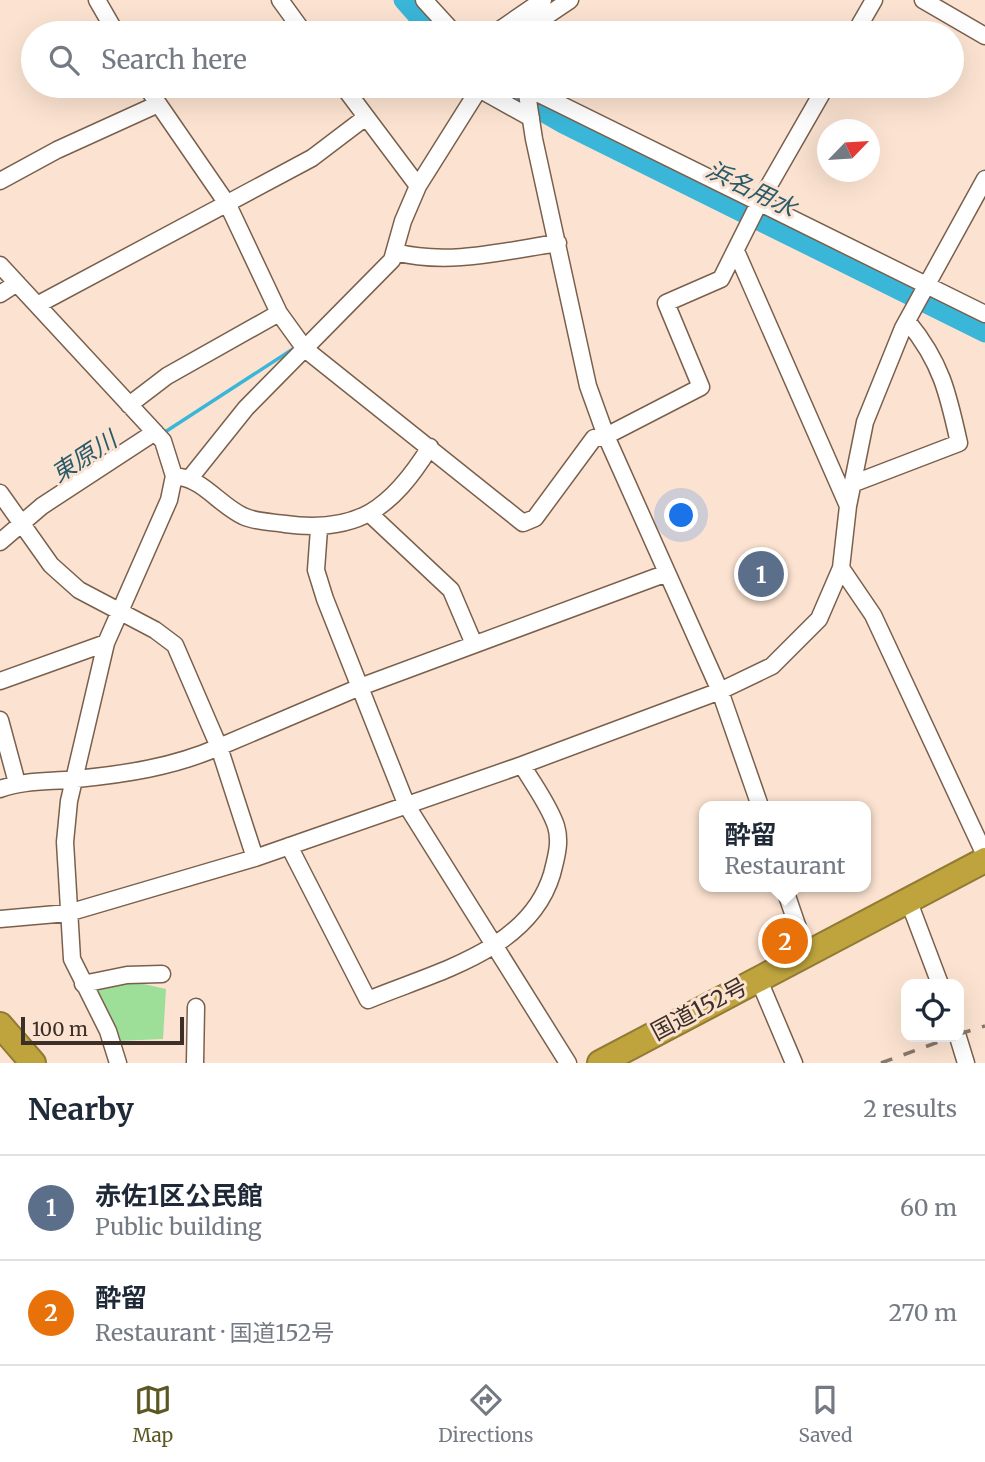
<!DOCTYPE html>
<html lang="en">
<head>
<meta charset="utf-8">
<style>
	:root { --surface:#fff; --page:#f6f6f7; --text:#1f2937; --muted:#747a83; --line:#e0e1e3; --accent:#5c5824 }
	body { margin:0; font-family:Merriweather,"Noto Sans JP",serif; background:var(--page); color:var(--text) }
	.controls { position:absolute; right:21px; bottom:21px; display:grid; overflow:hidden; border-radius:14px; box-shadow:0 7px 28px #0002 }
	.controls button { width:63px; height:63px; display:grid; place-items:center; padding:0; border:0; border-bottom:2px solid var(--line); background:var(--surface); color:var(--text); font:35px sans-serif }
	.compass { position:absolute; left:817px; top:119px; width:63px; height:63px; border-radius:50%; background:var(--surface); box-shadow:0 7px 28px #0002; rotate:65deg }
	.scale { position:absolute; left:21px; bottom:18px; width:163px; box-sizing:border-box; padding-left:7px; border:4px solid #3b2f27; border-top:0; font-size:19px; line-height:24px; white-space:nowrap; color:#3b2f27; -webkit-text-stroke:5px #fce3d1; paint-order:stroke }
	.you { position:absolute; left:682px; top:516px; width:24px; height:24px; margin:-18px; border:5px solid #fff; border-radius:50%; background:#1a73e8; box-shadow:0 0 0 10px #1a73e833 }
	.badge { display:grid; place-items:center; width:46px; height:46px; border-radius:50%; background:var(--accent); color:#fff; font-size:23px; font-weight:700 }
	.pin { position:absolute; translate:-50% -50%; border:4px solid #fff; box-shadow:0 2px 7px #0006 }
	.popup { position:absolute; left:699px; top:801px; width:172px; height:91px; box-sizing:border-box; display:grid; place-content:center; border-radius:14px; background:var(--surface); filter:drop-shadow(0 2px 5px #0005); font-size:23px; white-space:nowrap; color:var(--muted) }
	.popup b { font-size:26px; color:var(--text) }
	.popup::after { content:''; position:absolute; left:50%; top:100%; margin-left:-14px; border:14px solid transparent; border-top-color:var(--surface) }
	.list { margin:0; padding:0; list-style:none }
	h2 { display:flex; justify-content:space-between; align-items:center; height:91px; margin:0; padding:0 28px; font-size:30px }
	h2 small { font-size:23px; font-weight:400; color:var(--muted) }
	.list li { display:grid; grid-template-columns:46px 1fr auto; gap:21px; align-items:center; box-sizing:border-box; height:105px; padding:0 28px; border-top:2px solid var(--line) }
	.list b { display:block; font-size:26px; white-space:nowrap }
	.list p { margin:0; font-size:23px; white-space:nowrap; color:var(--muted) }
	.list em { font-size:23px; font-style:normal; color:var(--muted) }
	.icon { flex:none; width:38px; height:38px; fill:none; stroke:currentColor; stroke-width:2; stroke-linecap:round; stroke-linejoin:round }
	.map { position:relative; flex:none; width:985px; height:1063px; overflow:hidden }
	.search { position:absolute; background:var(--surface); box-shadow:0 7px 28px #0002; left:21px; right:21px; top:21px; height:77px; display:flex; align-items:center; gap:18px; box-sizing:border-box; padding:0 24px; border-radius:38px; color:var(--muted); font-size:26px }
	.sheet { height:301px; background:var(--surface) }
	nav { display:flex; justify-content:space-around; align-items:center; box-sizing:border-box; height:98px; border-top:2px solid var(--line); background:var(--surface); font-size:19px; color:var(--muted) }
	nav a { display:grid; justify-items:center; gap:4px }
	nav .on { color:var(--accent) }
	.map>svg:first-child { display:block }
	.green { fill:#9dde99 }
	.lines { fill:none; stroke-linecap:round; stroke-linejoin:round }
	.stream { stroke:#3ab6d8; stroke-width:3.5 }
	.river { stroke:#3ab6d8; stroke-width:19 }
	.minor-casing { stroke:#7a604c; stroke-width:19 }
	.highway-casing { stroke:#917b35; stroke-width:28 }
	.minor { stroke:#fff; stroke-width:16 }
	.highway { stroke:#bfa43d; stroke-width:24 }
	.rail { stroke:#88776b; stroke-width:3.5; stroke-dasharray:12 12; stroke-linecap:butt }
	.labels { text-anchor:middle; stroke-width:6; stroke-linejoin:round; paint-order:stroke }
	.street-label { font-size:23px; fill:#3b2f27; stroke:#fce3d1 }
	.water-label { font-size:24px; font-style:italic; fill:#2a5b6a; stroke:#fce3d1 }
</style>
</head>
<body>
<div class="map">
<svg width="985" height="1063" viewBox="0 0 985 1063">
	<rect width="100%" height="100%" fill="#fce3d1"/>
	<!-- green -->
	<path class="green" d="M 126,980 L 166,989 L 163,1039 L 117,1041 L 91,988 Z"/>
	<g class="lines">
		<!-- stream -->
		<path class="stream" d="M 165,432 L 296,347"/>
		<!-- river -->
		<path class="river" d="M 403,0 L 432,33
			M 497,86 L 563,124 L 985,333"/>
		<!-- minor casing -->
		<g class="minor-casing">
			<path id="minor" d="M 97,0 L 116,33
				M 280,0 L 304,33
				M 424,0 L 454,33
				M 923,0 L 985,36
				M 495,33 L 543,0
				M 521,33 L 570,0
				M 855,33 L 874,0
				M 146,86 L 228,205 L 279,313 L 305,349 L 523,523 L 535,518 L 594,438 L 606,436 L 701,387 L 666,303 L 721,279 L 760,201 L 826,86
				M 343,86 L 418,186
				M 523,86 L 985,314
				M 526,87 L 534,139 L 588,386 L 606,436 L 720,691 L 760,806
				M 0,181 L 57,150 L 156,105
				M 736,251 L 848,506
				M 395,252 C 449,266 504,251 558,243
				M 0,265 L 163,441 L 174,476 L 169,500 L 106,643 L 69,801 L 65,842 L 72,959 L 108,1031 L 118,1063
				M 0,294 L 17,283
				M 37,305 L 312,158 L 366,117
				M 129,405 L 167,376 L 279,313
				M 180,477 C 203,480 221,506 243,516 C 255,522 272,522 285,524 C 358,534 392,508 430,447
				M 190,478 L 246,408 L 392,260 L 403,221 L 418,186 L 479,89 L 531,118
				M 852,484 L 959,443 C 948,393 941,362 908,322
				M 0,493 L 51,565 L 79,590 L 155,630 L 175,645 L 219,747 L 360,687 L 667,573
				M 370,514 L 451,590 L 474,644
				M 319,529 L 316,570 L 325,599 L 407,806 L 568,1063
				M 0,542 L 42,506 L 155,432
				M 841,568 L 873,615 L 985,855
				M 0,681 L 106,643
				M 0,720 L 17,783
				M 0,789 C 25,780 50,782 76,779 C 126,774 173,767 219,747 L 255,858
				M 289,846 L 368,1000 C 435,972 529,951 552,874 C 556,858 561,842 556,826 C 549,805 533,784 522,765
				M 784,887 L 807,954
				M 909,902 L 940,984
				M 0,919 L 68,913 L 255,858 L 522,765 L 720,691 L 772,666 L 819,619 L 841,568 L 848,506 L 865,422 L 903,328 L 985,179
				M 758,978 L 794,1063
				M 83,984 L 127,975 L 162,974
				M 958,1037 L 966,1063
				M 195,1063 L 196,1007"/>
		</g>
		<!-- highway casing -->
		<g class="highway-casing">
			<path id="highway" d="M 0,1025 L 33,1063
				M 600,1063 L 985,860"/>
		</g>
		<!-- minor -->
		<use href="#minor" class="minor"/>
		<!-- highway -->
		<use href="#highway" class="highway"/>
		<!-- rail -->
		<path class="rail" d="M 959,1034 L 985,1026
			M 881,1063 L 952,1037"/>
	</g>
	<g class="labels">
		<!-- street labels -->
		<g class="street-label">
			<text transform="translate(699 1009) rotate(-28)" y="8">国道152号</text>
		</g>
		<!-- water labels -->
		<g class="water-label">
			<text transform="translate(751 189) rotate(26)" y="8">浜名用水</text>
			<text transform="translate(84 457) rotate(-33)" y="8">東原川</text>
		</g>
	</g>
</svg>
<div class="controls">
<button><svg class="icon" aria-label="locate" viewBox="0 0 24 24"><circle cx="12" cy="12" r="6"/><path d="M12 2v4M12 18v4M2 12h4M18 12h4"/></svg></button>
</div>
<svg class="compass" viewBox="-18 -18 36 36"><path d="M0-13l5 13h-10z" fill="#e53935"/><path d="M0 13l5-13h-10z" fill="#747a83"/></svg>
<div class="scale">100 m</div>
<div class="you"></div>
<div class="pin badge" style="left:761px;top:574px;background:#5c6f8a">1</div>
<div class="pin badge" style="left:785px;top:941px;background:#e8710a">2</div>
<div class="popup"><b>酔留</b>Restaurant</div>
<div class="search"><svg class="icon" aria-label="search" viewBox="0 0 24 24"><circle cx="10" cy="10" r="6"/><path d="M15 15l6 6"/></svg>Search here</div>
</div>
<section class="sheet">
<h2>Nearby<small>2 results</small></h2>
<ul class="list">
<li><span class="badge" style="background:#5c6f8a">1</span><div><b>赤佐1区公民館</b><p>Public building</p></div><em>60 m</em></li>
<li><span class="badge" style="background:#e8710a">2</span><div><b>酔留</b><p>Restaurant · 国道152号</p></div><em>270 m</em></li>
</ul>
</section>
<nav>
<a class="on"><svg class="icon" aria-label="map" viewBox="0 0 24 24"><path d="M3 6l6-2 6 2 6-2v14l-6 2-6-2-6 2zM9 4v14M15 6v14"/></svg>Map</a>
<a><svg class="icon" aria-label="directions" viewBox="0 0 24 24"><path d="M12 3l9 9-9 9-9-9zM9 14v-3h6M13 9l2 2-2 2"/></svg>Directions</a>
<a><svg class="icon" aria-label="saved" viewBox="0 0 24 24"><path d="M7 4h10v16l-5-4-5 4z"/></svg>Saved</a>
</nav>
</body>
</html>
